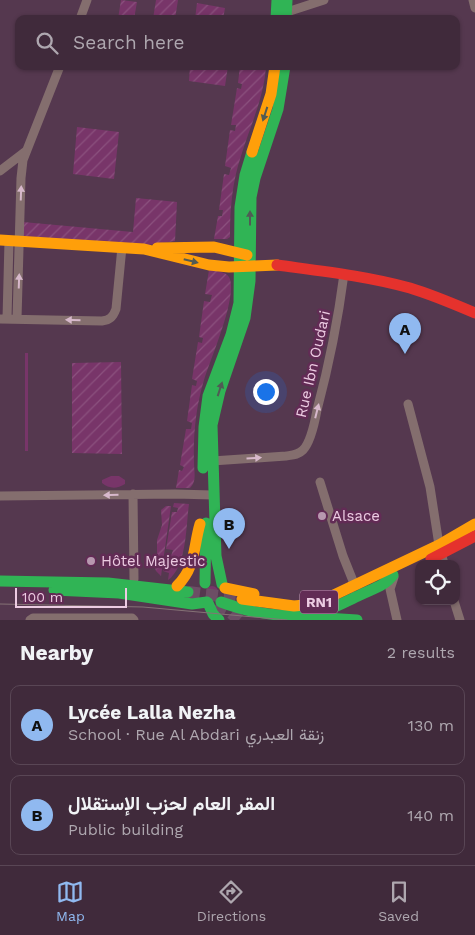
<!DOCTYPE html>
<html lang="en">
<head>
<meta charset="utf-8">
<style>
	:root { --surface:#402a3b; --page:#473242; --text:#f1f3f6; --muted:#aea7af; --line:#594655; --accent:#90b9f0 }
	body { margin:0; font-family:"Work Sans",Vazirmatn,sans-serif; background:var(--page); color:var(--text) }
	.controls { position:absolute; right:15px; bottom:15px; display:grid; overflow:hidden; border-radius:10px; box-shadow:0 1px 4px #0004 }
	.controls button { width:45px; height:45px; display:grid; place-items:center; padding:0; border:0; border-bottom:1px solid var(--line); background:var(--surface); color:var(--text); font:25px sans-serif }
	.scale { position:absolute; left:15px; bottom:12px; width:112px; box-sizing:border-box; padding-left:5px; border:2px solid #eccbe2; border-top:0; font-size:14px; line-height:18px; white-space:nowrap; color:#eccbe2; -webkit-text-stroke:4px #622b55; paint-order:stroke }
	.you { position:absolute; left:265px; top:391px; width:18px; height:18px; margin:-12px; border:4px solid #fff; border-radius:50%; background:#1a73e8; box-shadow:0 0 0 8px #1a73e833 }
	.badge { display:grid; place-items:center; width:32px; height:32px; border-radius:50%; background:var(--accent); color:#111; font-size:16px; font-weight:700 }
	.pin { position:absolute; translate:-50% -41px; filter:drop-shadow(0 1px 2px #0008) }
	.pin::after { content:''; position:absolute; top:26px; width:18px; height:15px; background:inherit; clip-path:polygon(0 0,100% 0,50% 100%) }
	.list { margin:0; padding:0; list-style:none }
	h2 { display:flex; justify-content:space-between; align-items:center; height:65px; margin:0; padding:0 20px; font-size:21px }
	h2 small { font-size:16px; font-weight:400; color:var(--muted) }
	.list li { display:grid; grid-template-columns:32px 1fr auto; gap:15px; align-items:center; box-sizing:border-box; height:80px; margin:0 10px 10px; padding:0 10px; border:1px solid var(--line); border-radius:10px }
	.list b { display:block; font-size:19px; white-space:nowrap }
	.list p { margin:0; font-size:16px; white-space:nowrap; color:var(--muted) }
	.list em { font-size:16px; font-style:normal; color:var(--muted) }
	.icon { flex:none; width:28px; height:28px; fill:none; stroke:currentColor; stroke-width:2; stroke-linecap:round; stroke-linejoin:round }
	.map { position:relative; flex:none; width:475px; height:620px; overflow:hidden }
	.search { position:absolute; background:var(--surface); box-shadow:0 1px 4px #0004; left:15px; right:15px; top:15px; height:55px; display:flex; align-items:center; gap:12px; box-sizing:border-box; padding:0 18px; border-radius:10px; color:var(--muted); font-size:19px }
	.sheet { height:245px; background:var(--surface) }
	nav { display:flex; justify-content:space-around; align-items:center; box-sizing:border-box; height:70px; border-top:1px solid var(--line); background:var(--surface); font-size:14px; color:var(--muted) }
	nav a { display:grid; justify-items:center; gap:2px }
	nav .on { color:var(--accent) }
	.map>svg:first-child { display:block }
	.green { fill:#783569 }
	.garden { fill:url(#garden-furrows) }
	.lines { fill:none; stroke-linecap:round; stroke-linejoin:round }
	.primary-tunnel { stroke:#6c4e65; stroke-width:12; stroke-dasharray:12 6; stroke-linecap:butt }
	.street { stroke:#846e6e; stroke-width:9 }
	.fast { stroke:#30b455; stroke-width:11 }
	.slow { stroke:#ff9f0a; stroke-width:11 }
	.jam { stroke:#e5322d; stroke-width:11 }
	.tram { stroke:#857276; stroke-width:1 }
	.oneway { fill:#505b55 }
	.oneway2 { fill:#d7b8cb }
	.poi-dot { fill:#b798af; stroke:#622b55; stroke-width:2 }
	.labels { text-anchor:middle; stroke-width:5; stroke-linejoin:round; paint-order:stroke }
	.shield { fill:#622b55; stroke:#c39bb8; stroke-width:1 }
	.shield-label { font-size:14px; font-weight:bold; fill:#eccbe2 }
	.street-label { font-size:15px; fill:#eccbe2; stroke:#622b55 }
	.poi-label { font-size:15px; fill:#eccbe2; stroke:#622b55; text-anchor:start }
</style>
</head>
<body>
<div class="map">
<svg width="475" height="620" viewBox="0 0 475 620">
	<defs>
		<pattern id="garden-furrows" width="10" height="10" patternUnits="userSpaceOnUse" patternTransform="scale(1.25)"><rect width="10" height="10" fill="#783569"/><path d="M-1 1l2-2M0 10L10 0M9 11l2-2" fill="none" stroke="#8b517e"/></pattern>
	</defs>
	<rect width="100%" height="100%" fill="#55384f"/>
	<!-- green -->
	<path class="green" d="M 25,353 L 28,353 L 28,451 L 25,451 Z
		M 111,476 L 119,476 L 125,480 L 125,484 C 117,489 109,489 102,483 L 102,480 Z
		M206 592a6 6 0 1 1 12 0a6 6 0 1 1-12 0Z"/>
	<!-- garden -->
	<path class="garden" d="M 121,0 L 137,2 L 134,19 L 118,19 Z
		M 156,0 L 178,0 L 175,19 L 153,19 Z
		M 197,3 L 225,8 L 223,19 L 195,19 Z
		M 190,66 L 228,66 L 225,86 L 189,81 Z
		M 240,66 L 266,66 C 264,98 250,126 241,156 C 232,183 230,209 230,237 L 227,239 L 214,239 L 218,216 L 222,216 L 223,210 L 219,210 L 224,174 L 229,175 L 231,168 L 225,166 L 230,130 L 235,131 L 236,125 L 231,125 L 237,88 L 241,89 L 242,84 L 238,83 Z
		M 77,127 L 119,132 L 114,179 L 73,174 Z
		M 136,198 L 177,202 L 175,241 L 142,246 L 20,239 L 23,222 L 133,232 Z
		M 209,270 C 216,271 225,271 229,277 C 239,294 210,360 204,380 C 196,406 193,435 194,463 C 194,472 197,481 190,488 L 176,488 L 179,470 L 182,471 L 184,467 L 180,465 L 186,429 L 191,429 L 192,423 L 187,421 L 192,385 L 196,386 L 197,381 L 192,379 L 198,342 L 202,343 L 203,338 L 199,337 L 204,301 L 210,302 L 212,295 L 205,294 Z
		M 121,362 L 122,454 L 72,453 L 72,363 Z
		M 174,503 L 189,504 C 186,525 187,567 168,580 L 169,573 L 163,571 L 166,555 L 171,556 L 173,550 L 166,549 L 172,512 L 177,512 L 178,508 L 173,507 Z
		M 166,506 L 171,506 L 161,576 L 156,571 L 154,565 L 157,556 L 157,540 L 162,525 L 161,510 Z"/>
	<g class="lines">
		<!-- primary-tunnel -->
		<path class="primary-tunnel" d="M 188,592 L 242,599
			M 216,604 L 228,610 L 239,620"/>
		<!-- street -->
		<path class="street" d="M 473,0 L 475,8
			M 287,12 L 324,0
			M 80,19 L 87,0
			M 0,171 L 26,151
			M 0,319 L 102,321 C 110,320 113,317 116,309 L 122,247
			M 7,319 L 9,241
			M 17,319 L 21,178 L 23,160 L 60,66
			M 408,404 L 430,487 L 439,545 L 444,564
			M 212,461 L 286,456 C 293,455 298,455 303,450 C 311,442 315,421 317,410 C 329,365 338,320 344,274
			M 320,482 L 343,556 L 353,581
			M 133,494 L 134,579
			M 0,496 L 175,494 L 213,495
			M 394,577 L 390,589 L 397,620
			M 454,601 L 460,620
			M 30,620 L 33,618 L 132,618 L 134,620"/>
		<!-- fast -->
		<path class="fast" d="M 276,19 L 277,0
			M 286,19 L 287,0
			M 203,468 L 204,427 L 208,396 L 231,335 L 239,303 L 240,207 L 245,175 L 252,152
			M 0,581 L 108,583 L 188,592
			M 205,583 L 206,523
			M 222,584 L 216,556 L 212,425 L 220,391 L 245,318 L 250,281 L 251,197 L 255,178 L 278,109 L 285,66
			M 54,590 L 119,593 L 192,604 L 207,602
			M 221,602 C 250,613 290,620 321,612 C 335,608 347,601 360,595 C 372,589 385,586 393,575
			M 208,603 L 213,614 L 219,620
			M 312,615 L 325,618 L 357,620"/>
		<!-- slow -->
		<path class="slow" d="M 252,152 L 271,94 L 275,66
			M 0,240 L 144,249 L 209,265 L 229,267 L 277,265
			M 157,248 L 214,247 L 247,255
			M 177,586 C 196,567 193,548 200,524
			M 225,588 L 254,594
			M 242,599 L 294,606 L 315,604 L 439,545 L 475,524"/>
		<!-- jam -->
		<path class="jam" d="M 277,265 C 321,271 367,276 410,288 C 433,295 454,304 475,313
			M 431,559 L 475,536"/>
		<!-- tram -->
		<path class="tram" d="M 0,604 L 143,607 L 287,620"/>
	</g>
	<!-- one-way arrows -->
	<defs><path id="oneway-solid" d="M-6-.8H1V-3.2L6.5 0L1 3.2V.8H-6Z" transform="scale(1.25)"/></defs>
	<g class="oneway">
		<use href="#oneway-solid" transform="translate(265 114) rotate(108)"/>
		<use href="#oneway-solid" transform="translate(250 218) rotate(-90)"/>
		<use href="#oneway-solid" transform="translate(191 261) rotate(14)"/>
		<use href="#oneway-solid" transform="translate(220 389) rotate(-72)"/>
	</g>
	<g class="oneway2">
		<use href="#oneway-solid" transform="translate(21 193) rotate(-88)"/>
		<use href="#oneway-solid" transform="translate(19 281) rotate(-88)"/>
		<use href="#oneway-solid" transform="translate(73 320) rotate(-179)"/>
		<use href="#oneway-solid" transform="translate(317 411) rotate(-76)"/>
		<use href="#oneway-solid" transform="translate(254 458) rotate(-4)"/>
		<use href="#oneway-solid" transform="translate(111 495) rotate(179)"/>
	</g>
	<!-- markers -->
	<g class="poi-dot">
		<circle cx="322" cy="516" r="5"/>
		<circle cx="91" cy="561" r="5"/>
	</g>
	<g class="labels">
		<!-- shield labels -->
		<rect class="shield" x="300" y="590.5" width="38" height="23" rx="4"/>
		<g class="shield-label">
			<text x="319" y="607">RN1</text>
		</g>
		<!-- street labels -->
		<g class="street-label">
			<text transform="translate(313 364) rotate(-77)" y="5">Rue Ibn Oudari</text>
		</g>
		<!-- poi labels -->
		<g class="poi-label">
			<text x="332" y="521">Alsace</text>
			<text x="101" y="566">Hôtel Majestic</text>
		</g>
	</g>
</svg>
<div class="controls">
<button><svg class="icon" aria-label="locate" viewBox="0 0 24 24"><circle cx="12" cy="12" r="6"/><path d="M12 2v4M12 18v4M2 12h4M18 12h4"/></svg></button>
</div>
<div class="scale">100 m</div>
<div class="you"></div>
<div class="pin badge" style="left:405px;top:354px">A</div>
<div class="pin badge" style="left:229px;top:549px">B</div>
<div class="search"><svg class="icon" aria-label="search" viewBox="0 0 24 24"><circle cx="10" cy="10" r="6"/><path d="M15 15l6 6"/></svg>Search here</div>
</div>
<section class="sheet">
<h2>Nearby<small>2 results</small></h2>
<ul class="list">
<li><span class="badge">A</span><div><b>Lycée Lalla Nezha</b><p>School · Rue Al Abdari زنقة العبدري</p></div><em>130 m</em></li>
<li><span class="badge">B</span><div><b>المقر العام لحزب الإستقلال</b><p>Public building</p></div><em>140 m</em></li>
</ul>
</section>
<nav>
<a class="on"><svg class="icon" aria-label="map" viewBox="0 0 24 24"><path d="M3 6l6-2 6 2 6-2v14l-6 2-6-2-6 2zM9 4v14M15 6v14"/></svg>Map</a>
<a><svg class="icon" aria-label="directions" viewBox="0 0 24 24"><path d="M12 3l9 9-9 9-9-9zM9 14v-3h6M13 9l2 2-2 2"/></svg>Directions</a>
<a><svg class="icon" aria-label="saved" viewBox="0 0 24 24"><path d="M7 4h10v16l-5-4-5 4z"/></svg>Saved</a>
</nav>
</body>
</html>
